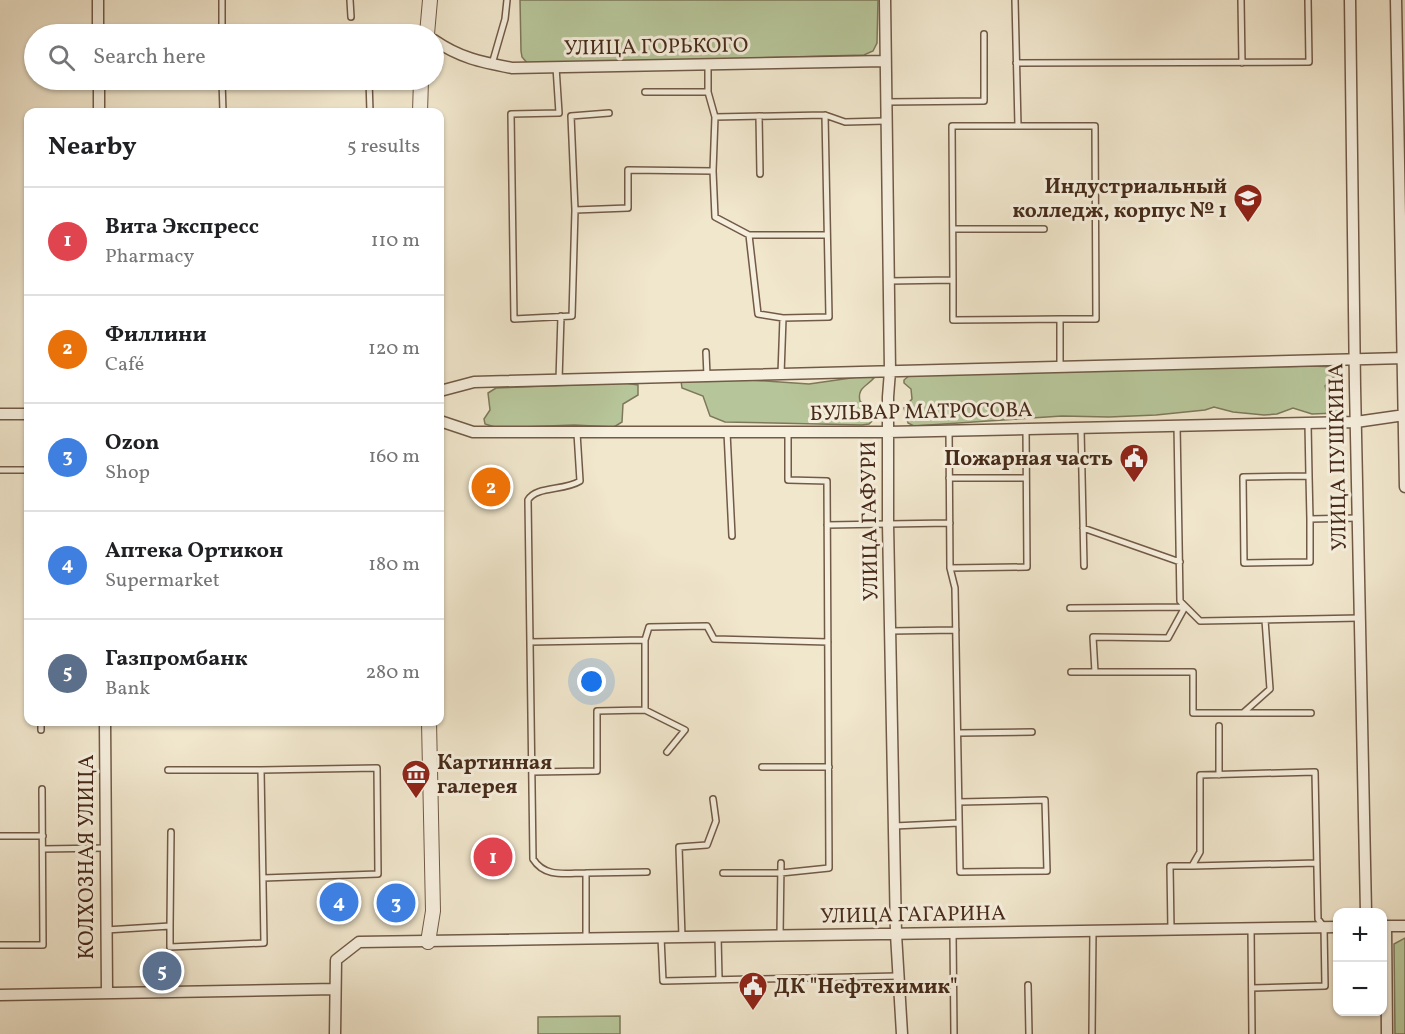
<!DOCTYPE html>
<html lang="en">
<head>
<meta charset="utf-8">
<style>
	:root { --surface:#fff; --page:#f2f2f2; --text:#202124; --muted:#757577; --line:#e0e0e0; --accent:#0b8043 }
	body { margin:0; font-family:Vollkorn,serif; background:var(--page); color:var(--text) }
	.controls { position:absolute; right:18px; bottom:18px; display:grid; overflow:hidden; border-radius:12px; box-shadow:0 2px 4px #0004 }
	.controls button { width:54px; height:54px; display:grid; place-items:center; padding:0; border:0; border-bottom:2px solid var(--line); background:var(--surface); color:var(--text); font:30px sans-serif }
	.you { position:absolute; left:592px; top:682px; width:21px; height:21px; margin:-15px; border:4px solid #fff; border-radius:50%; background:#1a73e8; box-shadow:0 0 0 9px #1a73e833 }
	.badge { display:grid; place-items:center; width:39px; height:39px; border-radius:50%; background:var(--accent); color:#fff; font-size:20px; font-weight:700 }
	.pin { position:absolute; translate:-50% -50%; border:3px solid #fff; box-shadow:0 2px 6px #0006 }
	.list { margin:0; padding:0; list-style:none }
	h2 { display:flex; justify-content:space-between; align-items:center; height:78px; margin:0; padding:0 24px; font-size:26px }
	h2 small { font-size:20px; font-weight:400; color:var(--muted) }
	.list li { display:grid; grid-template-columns:39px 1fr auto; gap:18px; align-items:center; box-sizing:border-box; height:108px; padding:0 24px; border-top:2px solid var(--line) }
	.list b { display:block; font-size:22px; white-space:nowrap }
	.list p { margin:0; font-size:20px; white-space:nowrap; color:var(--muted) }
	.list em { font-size:20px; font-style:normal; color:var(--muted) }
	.icon { flex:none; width:33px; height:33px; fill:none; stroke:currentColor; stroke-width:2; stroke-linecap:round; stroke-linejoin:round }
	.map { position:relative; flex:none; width:1405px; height:1034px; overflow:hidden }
	.search { position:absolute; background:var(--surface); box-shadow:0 2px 4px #0004; left:24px; top:24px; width:420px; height:66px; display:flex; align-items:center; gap:15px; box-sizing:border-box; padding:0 21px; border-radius:33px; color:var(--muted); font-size:22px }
	.panel { position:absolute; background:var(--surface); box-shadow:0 2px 4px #0004; left:24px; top:108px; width:420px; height:618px; border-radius:12px }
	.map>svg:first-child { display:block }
	.green { fill:#b7c69a; stroke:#7e785a; stroke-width:1.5 }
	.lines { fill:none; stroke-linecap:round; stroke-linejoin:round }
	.service-casing { stroke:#715a46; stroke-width:8 }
	.minor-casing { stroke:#715a46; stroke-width:13 }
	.tertiary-casing { stroke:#715a46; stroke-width:16 }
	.service { stroke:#f6efde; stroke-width:5 }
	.minor { stroke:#f6efde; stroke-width:10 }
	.tertiary { stroke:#f6efde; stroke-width:14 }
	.labels { text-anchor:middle; stroke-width:6; stroke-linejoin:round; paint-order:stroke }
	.street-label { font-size:21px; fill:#462b19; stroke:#f6efde }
	.poi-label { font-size:21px; font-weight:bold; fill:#462b19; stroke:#f6efde; text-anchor:end }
</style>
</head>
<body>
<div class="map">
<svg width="1405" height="1034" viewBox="0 0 1405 1034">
	<rect width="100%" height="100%" fill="#f1e7cd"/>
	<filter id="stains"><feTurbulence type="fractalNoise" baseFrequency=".00333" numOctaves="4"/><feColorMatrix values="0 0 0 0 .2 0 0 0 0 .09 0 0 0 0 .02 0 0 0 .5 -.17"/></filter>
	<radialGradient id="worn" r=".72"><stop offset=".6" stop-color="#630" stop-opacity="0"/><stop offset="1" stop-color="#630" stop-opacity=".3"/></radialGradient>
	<!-- green -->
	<path class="green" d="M 520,0 L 878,0 L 877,43 L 873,51 L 864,55 L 528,64 L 522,57 L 521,51 Z
		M 1309,366 L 1341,367 L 1343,371 L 1328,381 L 1325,386 L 1327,393 L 1340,405 L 1341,410 L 1336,413 L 1312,414 L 1293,408 L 1277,414 L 1264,415 L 1233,412 L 1214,407 L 1205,410 L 1156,415 L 1109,417 L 1062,416 L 914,426 L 908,423 L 904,408 L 912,399 L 911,389 L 904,383 L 904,380 L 910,375 Z
		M 865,376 L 874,378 C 866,387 857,388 860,401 L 868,407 L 875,415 L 874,419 L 869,424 L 862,425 L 725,422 L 710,416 L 703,396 L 682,388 L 681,381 L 722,378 L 809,384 Z
		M 625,383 L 638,385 L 638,395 L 623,404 L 622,422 L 614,427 L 574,425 L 498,428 L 485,424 L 484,419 L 490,410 L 488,393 L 496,388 Z
		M 1405,938 L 1405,1034 L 1395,1034 L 1394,944 Z
		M 620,1016 L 620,1034 L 538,1034 L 538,1017 Z"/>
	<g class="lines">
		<!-- service casing -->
		<g class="service-casing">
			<path id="service" d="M 222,0 L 222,34
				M 350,0 L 351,17
				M 1015,0 L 1018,126
				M 1241,0 L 1242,63
				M 1016,63 L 1309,62 L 1308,0
				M 492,64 L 505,19 L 507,0
				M 708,64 L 708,92 L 715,117 L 713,171 L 715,217 L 749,235 L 758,314 L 783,318 L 781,374
				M 556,67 L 559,113 L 511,114 L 514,319 L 572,316 L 575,210 L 628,208 L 628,170 L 713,171
				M 222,80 L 223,112
				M 369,80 L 370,112
				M 645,92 L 708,92
				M 887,102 L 984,101 L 984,34
				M 759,116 L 760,174
				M 715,117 L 825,115 L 845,122 L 885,121
				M 575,210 L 571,116 L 609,113
				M 953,229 L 1044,229
				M 749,235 L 827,235
				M 953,280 L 953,320 L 1060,319
				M 889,281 L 953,280 L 952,126 L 1095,126 L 1096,319 L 1060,319 L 1060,366
				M 783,318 L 829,317 L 825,115
				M 706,352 L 707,376
				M 559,380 L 561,316
				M 1308,424 L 1309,476 L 1243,477 L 1244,563 L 1310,562 L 1310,519 L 1358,518
				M 1177,425 L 1180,601 L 1200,621 L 1360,618
				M 1081,429 L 1084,566
				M 949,430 L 950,568 L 1027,567 L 1026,428
				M 727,432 L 732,536
				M 577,433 L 580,481 C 564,491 536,486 528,500 L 533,859 C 545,878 565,873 586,873 L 586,938
				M 0,470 L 28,470
				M 1309,476 L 1310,519
				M 949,478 L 1026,478
				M 827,525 L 950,523
				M 1083,528 L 1180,562
				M 950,568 L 955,588 L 960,872 L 1047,871 L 1045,800 L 959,802
				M 1070,608 L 1185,607 L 1168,638 L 1093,637 L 1095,672
				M 890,631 L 956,630
				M 530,642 L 645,640 L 649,627 L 707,626 L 714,639 L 828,642
				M 1071,672 L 1193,672 L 1193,713 L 1243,713 L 1270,689 L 1265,620
				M 645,710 L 685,730 L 667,752
				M 1243,713 L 1311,713
				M 1219,726 L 1219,775
				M 41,730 L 41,722
				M 958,733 L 1032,732
				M 762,767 L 829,767
				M 168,770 L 261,770
				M 532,772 L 597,771 L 597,711 L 645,710 L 645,640
				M 894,826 L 959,823
				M 0,836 L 43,836
				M 43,849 L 106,848
				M 1192,866 L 1317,863
				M 586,873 L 647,872
				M 723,873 L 781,873 L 829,868 L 827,481 L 788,480 L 788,432
				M 170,926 L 171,832
				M 1251,928 L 1252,1034
				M 106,930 L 170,926 L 170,947 L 264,943 L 261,770 L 377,768 L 378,874 L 263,878
				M 1171,930 L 1170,866 L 1192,866 L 1200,852 L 1200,775 L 1315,772 L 1318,919 L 1324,927 L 1325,986 L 1252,988
				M 953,934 L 954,1034
				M 780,935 L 781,863
				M 718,936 L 719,979
				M 661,937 L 663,981 L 898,976
				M 682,937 L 679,847 L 707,845 L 716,821 L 713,799
				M 0,945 L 43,945 L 42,789
				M 1028,985 L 1029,1034
				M 1092,1034 L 1093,931"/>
		</g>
		<!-- minor casing -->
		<g class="minor-casing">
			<path id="minor" d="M 98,0 L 98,34
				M 885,0 L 890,371 L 888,397 L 888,524 L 896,934 L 902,1034
				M 1350,0 L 1355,387 L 1366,912
				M 1396,0 L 1405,487
				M 434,40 C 460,58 481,62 512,68 L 885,61
				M 99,80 L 99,112
				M 440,391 L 474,382 L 1405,358
				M 0,414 L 28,414
				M 440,421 L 473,432 L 888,432 L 1356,422 L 1405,415
				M 105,722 L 107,993
				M 1382,926 L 1405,926
				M 1386,926 L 1387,1034
				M 0,995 L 335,989
				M 335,1034 L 336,960 L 359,942 L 1338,927"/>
		</g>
		<!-- tertiary casing -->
		<g class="tertiary-casing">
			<path id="tertiary" d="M 427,34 L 430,0
				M 420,112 L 421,80
				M 428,942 L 433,911 L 429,722"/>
		</g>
		<!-- service -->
		<use href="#service" class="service"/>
		<!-- minor -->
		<use href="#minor" class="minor"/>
		<!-- tertiary -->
		<use href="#tertiary" class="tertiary"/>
	</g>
	<!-- icons -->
	<defs>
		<g id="university-pin" transform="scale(1.5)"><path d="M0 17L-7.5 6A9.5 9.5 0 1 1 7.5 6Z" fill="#8f2418" stroke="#f6efde"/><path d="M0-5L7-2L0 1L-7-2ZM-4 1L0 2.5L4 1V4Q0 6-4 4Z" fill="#fff"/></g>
		<g id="civic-pin" transform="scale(1.5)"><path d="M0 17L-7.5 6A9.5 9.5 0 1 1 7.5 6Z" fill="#8f2418" stroke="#f6efde"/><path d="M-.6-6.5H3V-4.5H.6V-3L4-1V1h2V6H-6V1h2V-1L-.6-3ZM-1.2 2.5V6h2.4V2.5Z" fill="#fff"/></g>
		<g id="museum-pin" transform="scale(1.5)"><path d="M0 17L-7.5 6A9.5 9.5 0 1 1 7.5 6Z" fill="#8f2418" stroke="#f6efde"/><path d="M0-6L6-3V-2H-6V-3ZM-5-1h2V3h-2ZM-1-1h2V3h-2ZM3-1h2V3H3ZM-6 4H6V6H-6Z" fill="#fff"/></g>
	</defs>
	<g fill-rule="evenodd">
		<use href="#university-pin" x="1248" y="198"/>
		<use href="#civic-pin" x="1134" y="458"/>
		<use href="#museum-pin" x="416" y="774"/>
		<use href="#civic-pin" x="753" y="986"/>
	</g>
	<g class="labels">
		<!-- street labels -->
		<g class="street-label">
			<text transform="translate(656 46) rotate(-1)" y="7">УЛИЦА ГОРЬКОГО</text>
			<text transform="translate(921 411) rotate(-1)" y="7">БУЛЬВАР МАТРОСОВА</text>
			<text transform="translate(1337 457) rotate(-91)" y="7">УЛИЦА ПУШКИНА</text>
			<text transform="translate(869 521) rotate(-91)" y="7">УЛИЦА ГАФУРИ</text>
			<text transform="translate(86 857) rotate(-90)" y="7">КОЛХОЗНАЯ УЛИЦА</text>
			<text transform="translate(913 914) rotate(-1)" y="7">УЛИЦА ГАГАРИНА</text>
		</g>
		<!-- poi labels -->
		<g class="poi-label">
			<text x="1227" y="193">Индустриальный<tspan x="1227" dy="24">колледж, корпус № 1</tspan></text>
			<text x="1113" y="465">Пожарная часть</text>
			<text x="437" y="769" text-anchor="start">Картинная<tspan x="437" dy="24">галерея</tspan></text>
			<text x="774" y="993" text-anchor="start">ДК "Нефтехимик"</text>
		</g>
	</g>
	<rect width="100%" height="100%" filter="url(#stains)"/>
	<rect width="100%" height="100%" fill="url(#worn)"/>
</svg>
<div class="controls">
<button>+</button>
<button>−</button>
</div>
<div class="you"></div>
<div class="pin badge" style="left:493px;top:857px;background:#e0444e">1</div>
<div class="pin badge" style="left:491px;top:487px;background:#e8710a">2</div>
<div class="pin badge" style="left:396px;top:903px;background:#3f7fe0">3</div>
<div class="pin badge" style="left:339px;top:902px;background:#3f7fe0">4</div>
<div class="pin badge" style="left:162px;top:971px;background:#5c6f8a">5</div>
<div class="search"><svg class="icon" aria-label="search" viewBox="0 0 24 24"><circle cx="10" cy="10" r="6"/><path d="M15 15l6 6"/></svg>Search here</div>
<section class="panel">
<h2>Nearby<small>5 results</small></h2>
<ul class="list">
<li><span class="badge" style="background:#e0444e">1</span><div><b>Вита Экспресс</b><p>Pharmacy</p></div><em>110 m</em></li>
<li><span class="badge" style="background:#e8710a">2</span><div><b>Филлини</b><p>Café</p></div><em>120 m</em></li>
<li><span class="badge" style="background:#3f7fe0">3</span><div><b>Ozon</b><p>Shop</p></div><em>160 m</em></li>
<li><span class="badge" style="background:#3f7fe0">4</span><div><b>Аптека Ортикон</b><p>Supermarket</p></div><em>180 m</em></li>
<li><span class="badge" style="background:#5c6f8a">5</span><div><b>Газпромбанк</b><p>Bank</p></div><em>280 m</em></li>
</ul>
</section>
</div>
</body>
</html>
